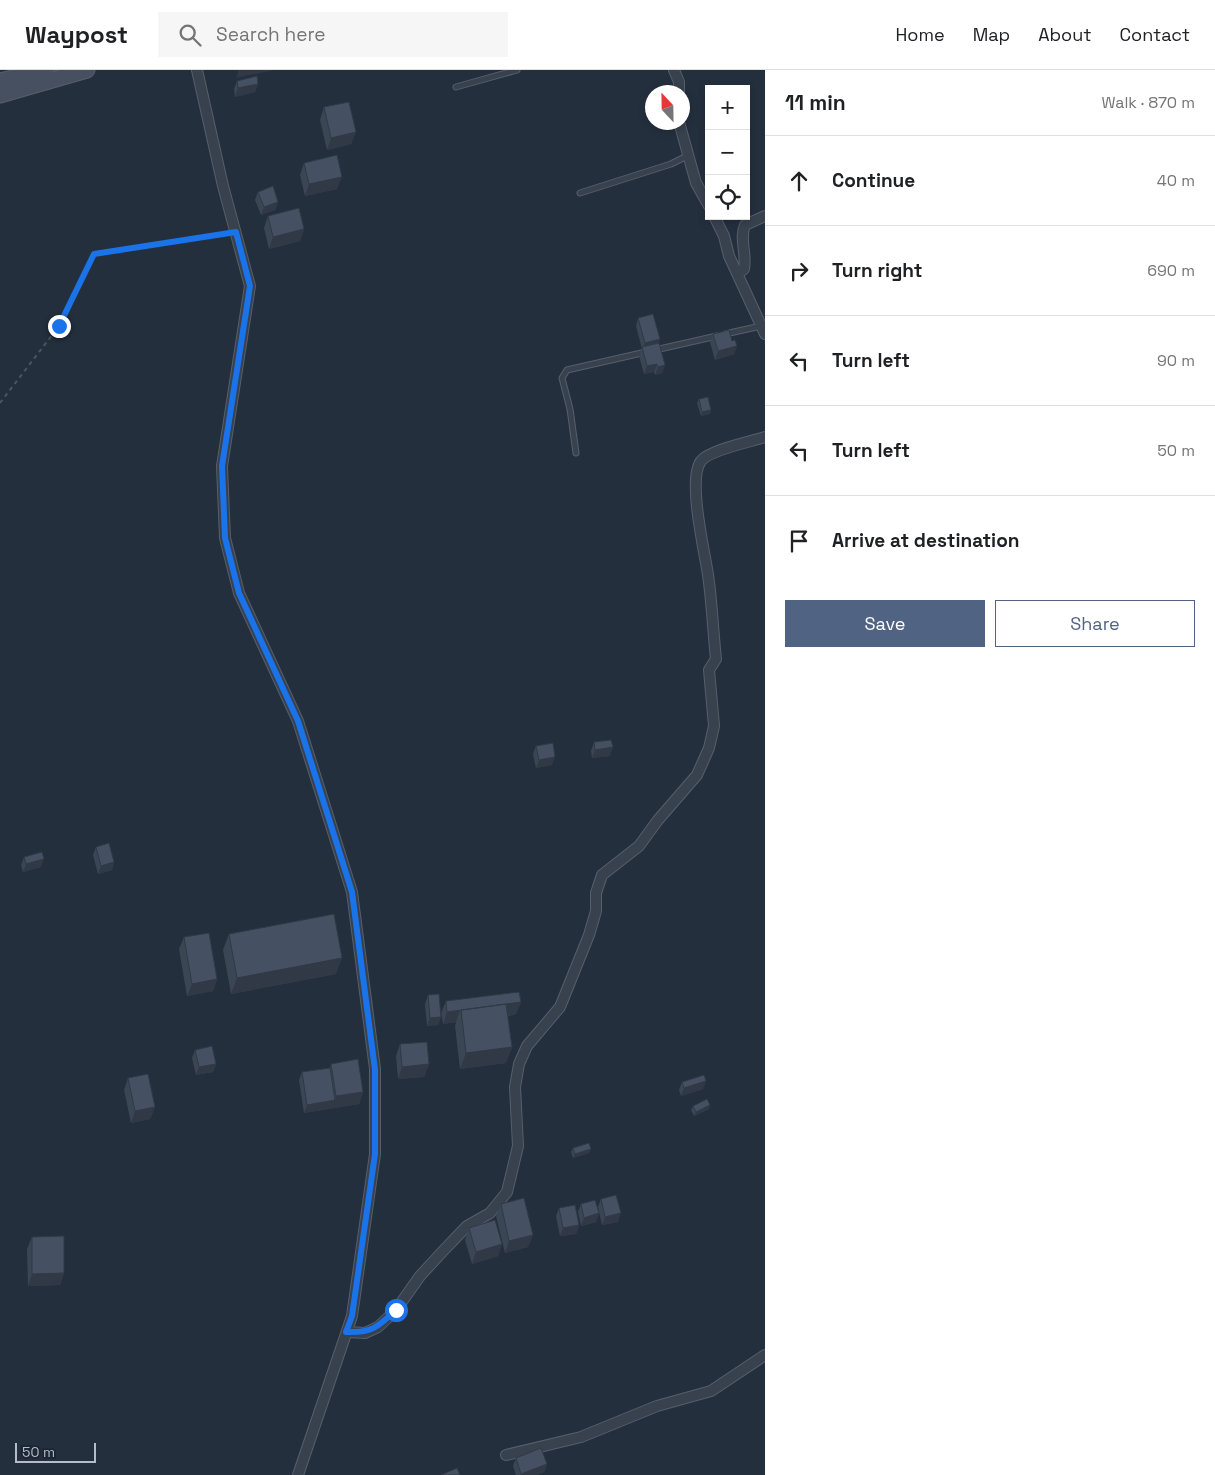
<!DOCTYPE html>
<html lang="en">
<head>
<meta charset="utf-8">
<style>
	:root { --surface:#fff; --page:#f6f6f6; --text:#202124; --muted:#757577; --line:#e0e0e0; --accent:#506383 }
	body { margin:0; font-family:"Space Grotesk",sans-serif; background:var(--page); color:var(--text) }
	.controls { position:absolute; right:15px; top:15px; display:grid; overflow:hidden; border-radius:0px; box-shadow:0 2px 8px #0003 }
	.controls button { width:45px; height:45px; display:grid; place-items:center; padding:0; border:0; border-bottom:1px solid var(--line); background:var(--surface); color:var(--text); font:25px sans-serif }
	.compass { position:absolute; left:645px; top:15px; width:45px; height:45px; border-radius:50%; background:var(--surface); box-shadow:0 2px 8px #0003; rotate:338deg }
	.scale { position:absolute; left:15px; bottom:12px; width:81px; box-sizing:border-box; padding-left:5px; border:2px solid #b4bcc9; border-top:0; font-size:14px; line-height:18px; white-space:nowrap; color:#b4bcc9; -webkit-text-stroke:4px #1d2633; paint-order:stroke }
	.stop { position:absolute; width:15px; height:15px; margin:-11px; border:4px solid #1a73e8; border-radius:50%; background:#fff }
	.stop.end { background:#1a73e8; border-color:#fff; box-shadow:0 1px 5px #0008 }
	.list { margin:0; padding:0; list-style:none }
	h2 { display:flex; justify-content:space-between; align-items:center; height:65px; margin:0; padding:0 20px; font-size:21px }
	h2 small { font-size:16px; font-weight:400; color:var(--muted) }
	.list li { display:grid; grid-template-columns:32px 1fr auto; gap:15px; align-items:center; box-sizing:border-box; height:90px; padding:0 20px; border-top:1px solid var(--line) }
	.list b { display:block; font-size:19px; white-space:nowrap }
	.list em { font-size:16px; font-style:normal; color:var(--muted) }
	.actions { display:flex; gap:10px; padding:15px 20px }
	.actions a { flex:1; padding:11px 0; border:1px solid var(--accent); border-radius:0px; text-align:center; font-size:18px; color:var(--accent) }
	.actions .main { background:var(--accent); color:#fff }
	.icon { flex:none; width:28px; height:28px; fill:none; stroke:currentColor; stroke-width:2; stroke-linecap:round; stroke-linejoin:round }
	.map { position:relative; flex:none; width:765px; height:1405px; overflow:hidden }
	header { display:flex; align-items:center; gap:30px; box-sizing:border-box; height:70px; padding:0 25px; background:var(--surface); border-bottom:1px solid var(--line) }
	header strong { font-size:24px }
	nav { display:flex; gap:28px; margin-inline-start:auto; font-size:18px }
	.search { width:350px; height:45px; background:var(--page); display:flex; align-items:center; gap:12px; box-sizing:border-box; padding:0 18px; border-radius:0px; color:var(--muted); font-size:19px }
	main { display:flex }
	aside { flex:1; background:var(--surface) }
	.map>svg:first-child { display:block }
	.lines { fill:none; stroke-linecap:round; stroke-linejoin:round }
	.service-casing { stroke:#565f6c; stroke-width:7 }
	.minor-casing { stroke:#565f6c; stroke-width:12 }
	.secondary-casing { stroke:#565f6c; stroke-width:17 }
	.path { stroke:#44595c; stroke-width:2; stroke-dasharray:4 4; stroke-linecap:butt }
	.service { stroke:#38414e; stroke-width:5 }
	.minor { stroke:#38414e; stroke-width:10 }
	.secondary { stroke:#465061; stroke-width:15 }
	.wall { fill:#3b4654 }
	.shaded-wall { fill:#303945 }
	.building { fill:#455162; stroke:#303945 }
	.route { stroke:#1a73e8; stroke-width:6 }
</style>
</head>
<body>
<header>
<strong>Waypost</strong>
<div class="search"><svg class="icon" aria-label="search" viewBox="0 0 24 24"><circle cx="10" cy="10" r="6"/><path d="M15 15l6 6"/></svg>Search here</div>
<nav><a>Home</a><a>Map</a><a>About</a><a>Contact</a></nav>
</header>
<main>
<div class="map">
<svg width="765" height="1405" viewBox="0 0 765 1405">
	<rect width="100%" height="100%" fill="#242f3e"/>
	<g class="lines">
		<!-- service casing -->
		<g class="service-casing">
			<path id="service" d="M 456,17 L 517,0
				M 580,123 L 671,94 L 687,86
				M 725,264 L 761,256
				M 655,280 L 717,266
				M 576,383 L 570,339 L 562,308 L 567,300 L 646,282"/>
		</g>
		<!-- minor casing -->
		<g class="minor-casing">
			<path id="minor" d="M 197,0 L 223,116 L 250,216 L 222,396 L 225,468 L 239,523 L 298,651 L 352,822 L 375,999 L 375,1084 L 352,1246 L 298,1405
				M 674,0 L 679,12 L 679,22
				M 679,52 L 696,113 L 709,136
				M 714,146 L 724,166 L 729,186 L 765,264
				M 738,203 L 744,199 C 747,183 739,169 745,155 L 765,146
				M 347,1262 L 365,1263 L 378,1257 L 396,1240 L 420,1206 L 443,1181 L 467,1156 L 490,1143 L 507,1122 L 518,1076 L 515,1017 L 519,994 L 527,976 L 560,937 L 589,865 L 596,841 L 596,823 L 602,805 L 639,776 L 658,750 L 697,705 L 709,678 L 714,656 L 709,600 L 716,589 C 713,561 712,532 708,505 C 705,483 687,409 701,391 C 709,380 750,372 765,367
				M 506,1385 L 581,1367 L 657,1336 L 711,1321 L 765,1285"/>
		</g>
		<!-- secondary casing -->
		<g class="secondary-casing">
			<path id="secondary" d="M 0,11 L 46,0
				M 0,25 L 87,0"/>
		</g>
		<!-- path -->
		<path class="path" d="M 0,333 L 59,256 L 94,184 L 226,163"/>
		<!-- service -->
		<use href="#service" class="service"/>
		<!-- minor -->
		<use href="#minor" class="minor"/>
		<!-- secondary -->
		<use href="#secondary" class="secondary"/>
	</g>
	<!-- wall -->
	<path class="wall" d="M 237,11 L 258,14 L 255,22 L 235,27 L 234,19 Z
		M 324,37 L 356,62 L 351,74 L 327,80 L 320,50 Z
		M 304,93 L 337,119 L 305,126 L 300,105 Z
		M 258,122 L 278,132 L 275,140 L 261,145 L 255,130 Z
		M 268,146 L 304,159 L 300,171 L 269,179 L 264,158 Z
		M 638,248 L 660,269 L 658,273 L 665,295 L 662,303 L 655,305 L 654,302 L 644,304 L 639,286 L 642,279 L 636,256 Z
		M 713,264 L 732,271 L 737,276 L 734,284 L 715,290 L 710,272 Z
		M 699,329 L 711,340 L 710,344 L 701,346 L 697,333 Z
		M 594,672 L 610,686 L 592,688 L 591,681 Z
		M 536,676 L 552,695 L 536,698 L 533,684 Z
		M 96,777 L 114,792 L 112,800 L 98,804 L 93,785 Z
		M 24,787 L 41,797 L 23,802 L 21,795 Z
		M 229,864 L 336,904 L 231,924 L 223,880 Z
		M 184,867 L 217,909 L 213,921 L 187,926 L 179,879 Z
		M 428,925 L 441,947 L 438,955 L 427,956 L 425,934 Z
		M 446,931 L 521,932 L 516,944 L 508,946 L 512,977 L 506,993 L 460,999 L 455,956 L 456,952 L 443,954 L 441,943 Z
		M 400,974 L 429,994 L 424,1007 L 398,1009 L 396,986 Z
		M 195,980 L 216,994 L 213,1002 L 196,1005 L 192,988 Z
		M 331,994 L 363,1022 L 359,1034 L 304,1043 L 299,1010 L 302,1002 L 330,998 Z
		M 128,1008 L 155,1037 L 150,1049 L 131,1053 L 124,1020 Z
		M 682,1012 L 703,1019 L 681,1026 L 679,1020 Z
		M 693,1036 L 709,1039 L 694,1046 L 691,1040 Z
		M 573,1078 L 589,1083 L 573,1088 L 571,1082 Z
		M 601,1129 L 618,1152 L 602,1155 L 598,1137 Z
		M 501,1134 L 533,1165 L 528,1177 L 505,1183 L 496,1146 Z
		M 581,1134 L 599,1143 L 596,1152 L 581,1156 L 578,1142 Z
		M 559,1138 L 579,1155 L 576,1164 L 560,1166 L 556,1146 Z
		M 469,1158 L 502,1174 L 498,1186 L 472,1194 L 465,1170 Z
		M 32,1167 L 64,1203 L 60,1215 L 28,1216 L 27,1179 Z
		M 516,1388 L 547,1394 L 544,1402 L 537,1405 L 516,1405 L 513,1396 Z"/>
	<!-- shaded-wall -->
	<path class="shaded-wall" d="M 239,0 L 274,0 L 236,8 Z
		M 258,14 L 255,22 L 235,27 L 238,18 Z
		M 356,62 L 351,74 L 327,80 L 331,68 Z
		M 342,107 L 337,119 L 305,126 L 309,114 Z
		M 278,132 L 275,140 L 261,145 L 264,137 Z
		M 304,159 L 300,171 L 269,179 L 273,167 Z
		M 660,269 L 657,277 L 643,280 L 645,273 Z
		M 737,276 L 734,284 L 715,290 L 718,281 Z
		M 657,294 L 654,302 L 644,304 L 647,296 Z
		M 665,295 L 662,303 L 655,305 L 658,297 Z
		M 711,340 L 710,344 L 701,346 L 702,342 Z
		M 613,677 L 610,686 L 592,688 L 595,680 Z
		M 555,687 L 552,695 L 536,698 L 539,690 Z
		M 44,789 L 41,797 L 23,802 L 26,794 Z
		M 114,792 L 112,800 L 98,804 L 101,796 Z
		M 342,888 L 336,904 L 231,924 L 237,908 Z
		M 217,909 L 213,921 L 187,926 L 192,914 Z
		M 521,932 L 516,944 L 462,951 L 461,940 Z
		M 460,940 L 456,952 L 443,954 L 447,942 Z
		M 441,947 L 438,955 L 427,956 L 430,948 Z
		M 512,977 L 506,993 L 460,999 L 466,983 Z
		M 216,994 L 213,1002 L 196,1005 L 199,997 Z
		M 429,994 L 424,1007 L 398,1009 L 402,997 Z
		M 706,1011 L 703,1019 L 681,1026 L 684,1018 Z
		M 363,1022 L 359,1034 L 304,1043 L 307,1035 L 335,1030 L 336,1026 Z
		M 710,1035 L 709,1039 L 694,1046 L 696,1042 Z
		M 155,1037 L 150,1049 L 131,1053 L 135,1041 Z
		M 591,1079 L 589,1083 L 573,1088 L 575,1084 Z
		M 599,1143 L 596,1152 L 581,1156 L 584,1148 Z
		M 621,1143 L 618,1152 L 602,1155 L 605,1147 Z
		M 579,1155 L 576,1164 L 560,1166 L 563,1158 Z
		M 533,1165 L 528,1177 L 505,1183 L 509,1171 Z
		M 502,1174 L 498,1186 L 472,1194 L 476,1182 Z
		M 64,1203 L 60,1215 L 28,1216 L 32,1204 Z
		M 547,1394 L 544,1402 L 537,1405 L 521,1405 L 521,1404 Z"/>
	<!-- building -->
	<path class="building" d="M 257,6 L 258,14 L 238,18 L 237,11 Z
		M 349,32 L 356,62 L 331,68 L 324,37 Z
		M 337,85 L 342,107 L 309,114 L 304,93 Z
		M 273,116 L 278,132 L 264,137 L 258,122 Z
		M 299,138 L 304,159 L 273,167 L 268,146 Z
		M 653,244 L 660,269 L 645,273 L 638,248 Z
		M 729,260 L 732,271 L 735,270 L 737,276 L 718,281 L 713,264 Z
		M 659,273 L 665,295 L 658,297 L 657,294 L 647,296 L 642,277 Z
		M 708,327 L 711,340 L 702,342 L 699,329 Z
		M 611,670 L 613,677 L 595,680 L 594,672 Z
		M 553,673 L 555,687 L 539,690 L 536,676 Z
		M 109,773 L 114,792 L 101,796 L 96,777 Z
		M 42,782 L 44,789 L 26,794 L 24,787 Z
		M 334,844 L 342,888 L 237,908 L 229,864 Z
		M 209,863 L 217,909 L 192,914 L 184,867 Z
		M 519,922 L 521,932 L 447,942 L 446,931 Z
		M 439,924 L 441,947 L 430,948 L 428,925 Z
		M 506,934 L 512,977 L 466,983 L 461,940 Z
		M 427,972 L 429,994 L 402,997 L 400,974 Z
		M 212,976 L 216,994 L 199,997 L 195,980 Z
		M 358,989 L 363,1022 L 336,1026 L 331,994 Z
		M 330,998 L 335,1030 L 307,1035 L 302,1002 Z
		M 148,1004 L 155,1037 L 135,1041 L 128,1008 Z
		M 704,1005 L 706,1011 L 684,1018 L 682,1012 Z
		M 707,1029 L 710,1035 L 696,1042 L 693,1036 Z
		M 589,1073 L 591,1079 L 575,1084 L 573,1078 Z
		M 616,1125 L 621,1143 L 605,1147 L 601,1129 Z
		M 524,1128 L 533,1165 L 509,1171 L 501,1134 Z
		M 595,1130 L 599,1143 L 584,1148 L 581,1134 Z
		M 575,1135 L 579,1155 L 563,1158 L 559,1138 Z
		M 495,1150 L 502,1174 L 476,1182 L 469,1158 Z
		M 64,1166 L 64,1203 L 32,1204 L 32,1167 Z
		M 541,1378 L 547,1394 L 521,1404 L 516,1388 Z
		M 457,1398 L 460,1405 L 441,1405 Z"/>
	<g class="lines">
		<!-- route -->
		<path class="route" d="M 59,256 L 94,184 L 236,162 L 250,216 L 222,396 L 225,468 L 239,523 L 298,651 L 352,822 L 375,1000 L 375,1084 L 352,1246 L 346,1262 C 372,1263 378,1257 396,1240"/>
	</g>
</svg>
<div class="controls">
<button>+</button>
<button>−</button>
<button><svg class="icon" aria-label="locate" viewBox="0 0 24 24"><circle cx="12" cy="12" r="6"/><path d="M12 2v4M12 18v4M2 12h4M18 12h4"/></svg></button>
</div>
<svg class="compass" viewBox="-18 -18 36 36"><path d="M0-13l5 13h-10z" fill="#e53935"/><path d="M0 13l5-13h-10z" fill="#757577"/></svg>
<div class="scale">50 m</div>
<div class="stop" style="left:396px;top:1240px"></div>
<div class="stop end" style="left:59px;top:256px"></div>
</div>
<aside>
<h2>11 min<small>Walk · 870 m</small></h2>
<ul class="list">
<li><svg class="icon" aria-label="ahead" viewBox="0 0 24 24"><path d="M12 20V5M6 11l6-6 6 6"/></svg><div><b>Continue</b></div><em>40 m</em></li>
<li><svg class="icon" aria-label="right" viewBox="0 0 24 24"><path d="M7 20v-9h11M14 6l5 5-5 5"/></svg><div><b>Turn right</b></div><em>690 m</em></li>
<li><svg class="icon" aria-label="left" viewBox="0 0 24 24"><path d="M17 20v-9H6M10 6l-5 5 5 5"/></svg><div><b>Turn left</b></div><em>90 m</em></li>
<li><svg class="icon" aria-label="left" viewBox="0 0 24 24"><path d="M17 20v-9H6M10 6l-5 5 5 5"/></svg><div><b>Turn left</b></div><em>50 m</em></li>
<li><svg class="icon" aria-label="arrive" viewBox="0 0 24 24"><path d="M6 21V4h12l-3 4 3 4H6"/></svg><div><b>Arrive at destination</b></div></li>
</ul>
<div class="actions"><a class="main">Save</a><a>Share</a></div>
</aside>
</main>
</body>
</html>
